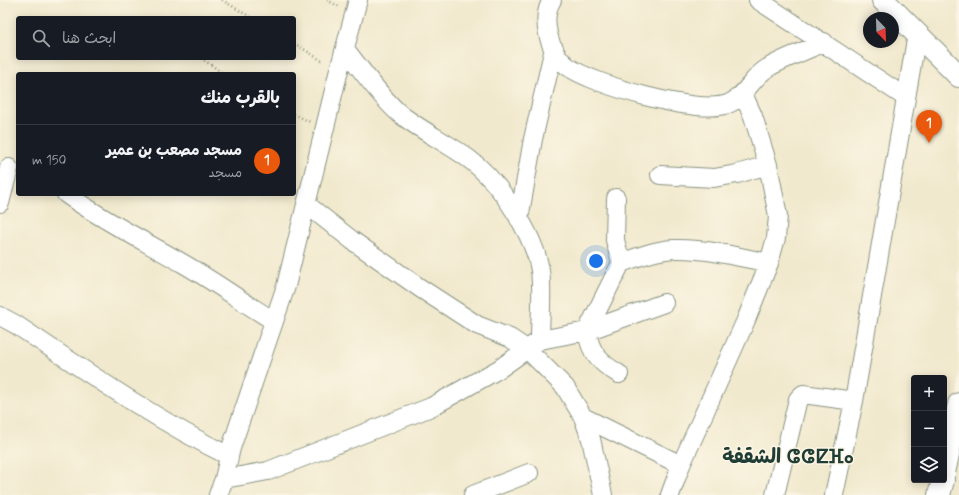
<!DOCTYPE html>
<html lang="ar">
<head>
<meta charset="utf-8">
<style>
	:root { --surface:#171b24; --page:#20242c; --text:#f1f3f6; --muted:#9ea1a6; --line:#363941; --accent:#ea580c }
	body { margin:0; font-family:Mynerve,"Playpen Sans Arabic","Noto Sans Tifinagh",sans-serif; background:var(--page); color:var(--text); direction:rtl }
	.controls { position:absolute; right:12px; bottom:12px; display:grid; overflow:hidden; border-radius:4px; box-shadow:0 2px 10px #0003 }
	.controls button { width:36px; height:36px; display:grid; place-items:center; padding:0; border:0; border-bottom:1px solid var(--line); background:var(--surface); color:var(--text); font:20px sans-serif }
	.compass { position:absolute; left:863px; top:12px; width:36px; height:36px; border-radius:50%; background:var(--surface); box-shadow:0 2px 10px #0003; rotate:157deg }
	.you { position:absolute; left:596px; top:261px; width:14px; height:14px; margin:-10px; border:3px solid #fff; border-radius:50%; background:#1a73e8; box-shadow:0 0 0 6px #1a73e833 }
	.badge { display:grid; place-items:center; width:26px; height:26px; border-radius:50%; background:var(--accent); color:#fff; font-size:13px; font-weight:700 }
	.pin { position:absolute; translate:-50% -33px; filter:drop-shadow(0 1px 2px #0008) }
	.pin::after { content:''; position:absolute; top:21px; width:14px; height:12px; background:inherit; clip-path:polygon(0 0,100% 0,50% 100%) }
	.list { margin:0; padding:0; list-style:none }
	h2 { display:flex; justify-content:space-between; align-items:center; height:52px; margin:0; padding:0 16px; font-size:17px }
	h2 small { font-size:13px; font-weight:400; color:var(--muted) }
	.list li { display:grid; grid-template-columns:26px 1fr auto; gap:12px; align-items:center; box-sizing:border-box; height:72px; padding:0 16px; border-top:1px solid var(--line) }
	.list b { display:block; font-size:15px; white-space:nowrap }
	.list p { margin:0; font-size:13px; white-space:nowrap; color:var(--muted) }
	.list em { font-size:13px; font-style:normal; color:var(--muted) }
	.icon { flex:none; width:22px; height:22px; fill:none; stroke:currentColor; stroke-width:2; stroke-linecap:round; stroke-linejoin:round }
	.map { position:relative; flex:none; width:959px; height:495px; overflow:hidden; direction:ltr }
	.search { position:absolute; background:var(--surface); box-shadow:0 2px 10px #0003; left:16px; top:16px; width:280px; height:44px; display:flex; align-items:center; gap:10px; box-sizing:border-box; padding:0 14px; border-radius:4px; color:var(--muted); font-size:15px }
	.panel { position:absolute; background:var(--surface); box-shadow:0 2px 10px #0003; left:16px; top:72px; width:280px; height:124px; border-radius:4px; direction:rtl }
	.map>svg:first-child { display:block }
	.lines { fill:none; stroke-linecap:round; stroke-linejoin:round }
	.minor-casing { stroke:#889380; stroke-width:20 }
	.major-casing { stroke:#889380; stroke-width:24 }
	.path { stroke:#889380; stroke-width:2.5; stroke-dasharray:1 3; stroke-linecap:butt }
	.minor { stroke:#fff; stroke-width:18 }
	.major { stroke:#fff; stroke-width:22 }
	.labels { text-anchor:middle; stroke-width:3; stroke-linejoin:round; paint-order:stroke }
	.district-label { font-size:20px; font-weight:bold; fill:#1f3d34; stroke:#fcf5e5 }
</style>
</head>
<body>
<div class="map">
<svg width="959" height="495" viewBox="0 0 959 495">
	<rect width="100%" height="100%" fill="#fcf5e5"/>
	<filter id="ink" filterUnits="userSpaceOnUse"><feTurbulence type="fractalNoise" baseFrequency=".025" numOctaves="2"/><feDisplacementMap in="SourceGraphic" scale="8" xChannelSelector="R" yChannelSelector="G"/><feConvolveMatrix kernelMatrix="1 2 1 2 8 2 1 2 1" color-interpolation-filters="sRGB"/></filter>
	<filter id="wash" filterUnits="userSpaceOnUse"><feTurbulence type="fractalNoise" baseFrequency=".012" numOctaves="4" result="noise"/><feDisplacementMap in="SourceGraphic" scale="16" xChannelSelector="R" yChannelSelector="G"/><feGaussianBlur stdDeviation="0.9" result="paint"/><feColorMatrix in="noise" values="0 0 0 0 0 0 0 0 0 0 0 0 0 0 0 0 0 1.4 0 .05"/><feComposite in="paint" operator="in"/></filter>
	<g filter="url(#wash)">
		<rect width="100%" height="100%" fill="#f1e9cd"/>
	</g>
	<g filter="url(#ink)">
		<g class="lines">
			<!-- minor casing -->
			<g class="minor-casing">
				<path id="minor" d="M 552,0 C 540,19 549,52 567,66 C 593,85 698,115 728,104 C 745,97 751,79 766,69 C 781,59 806,51 824,42
					M 758,0 L 905,97
					M 345,49 C 361,69 381,98 400,114 C 422,131 447,143 469,159 C 499,181 534,234 540,270 C 543,293 540,317 540,340
					M 660,175 L 714,178 L 737,174 L 768,165
					M 66,194 C 104,221 144,241 184,264 C 215,282 244,303 274,321
					M 616,198 L 615,240 L 621,263
					M 0,203 L 9,168
					M 306,204 L 353,241 L 420,288 L 477,325 L 510,338 L 528,350 L 565,387 L 583,417 L 591,439 L 603,495
					M 519,219 L 533,139 L 554,48
					M 0,316 L 15,324 C 84,370 154,419 229,456
					M 619,374 C 600,363 590,353 587,331 L 664,303
					M 583,417 L 681,465
					M 224,479 L 268,471 L 431,407 L 499,369 L 540,340 L 587,331 L 621,263 C 637,257 656,250 674,249 C 706,248 738,257 769,263 L 776,238 L 778,216 L 768,165 L 753,116 L 743,94
					M 218,495 L 224,479 L 231,448 L 286,286 L 339,70 L 358,0
					M 473,495 L 529,473
					M 670,495 L 681,465 L 746,320 L 769,263
					M 775,495 L 798,399 L 803,394 L 854,401
					M 834,495 L 854,401 L 917,34"/>
			</g>
			<!-- major casing -->
			<g class="major-casing">
				<path id="major" d="M 883,0 L 959,76
					M 944,473 L 959,404
					M 939,495 L 943,480"/>
			</g>
			<!-- path -->
			<path class="path" d="M 222,0 L 252,18
				M 327,0 L 340,7
				M 294,43 L 324,62
				M 201,58 L 224,74
				M 294,114 L 310,122"/>
			<!-- minor -->
			<use href="#minor" class="minor"/>
			<!-- major -->
			<use href="#major" class="major"/>
		</g>
	</g>
	<g class="labels">
		<!-- district labels -->
		<g class="district-label">
			<text x="788" y="463">الشقفة ⵛⵛⵇⴼⴰ</text>
		</g>
	</g>
</svg>
<div class="controls">
<button>+</button>
<button>−</button>
<button><svg class="icon" aria-label="layers" viewBox="0 0 24 24"><path d="M12 4l9 5-9 5-9-5zM3 14l9 5 9-5"/></svg></button>
</div>
<svg class="compass" viewBox="-18 -18 36 36"><path d="M0-13l5 13h-10z" fill="#e53935"/><path d="M0 13l5-13h-10z" fill="#9ea1a6"/></svg>
<div class="you"></div>
<div class="pin badge" style="left:929px;top:143px">1</div>
<div class="search"><svg class="icon" aria-label="search" viewBox="0 0 24 24"><circle cx="10" cy="10" r="6"/><path d="M15 15l6 6"/></svg>ابحث هنا</div>
<section class="panel">
<h2>بالقرب منك<small></small></h2>
<ul class="list">
<li><span class="badge">1</span><div><b>مسجد مصعب بن عمير</b><p>مسجد</p></div><em>150 m</em></li>
</ul>
</section>
</div>
</body>
</html>
